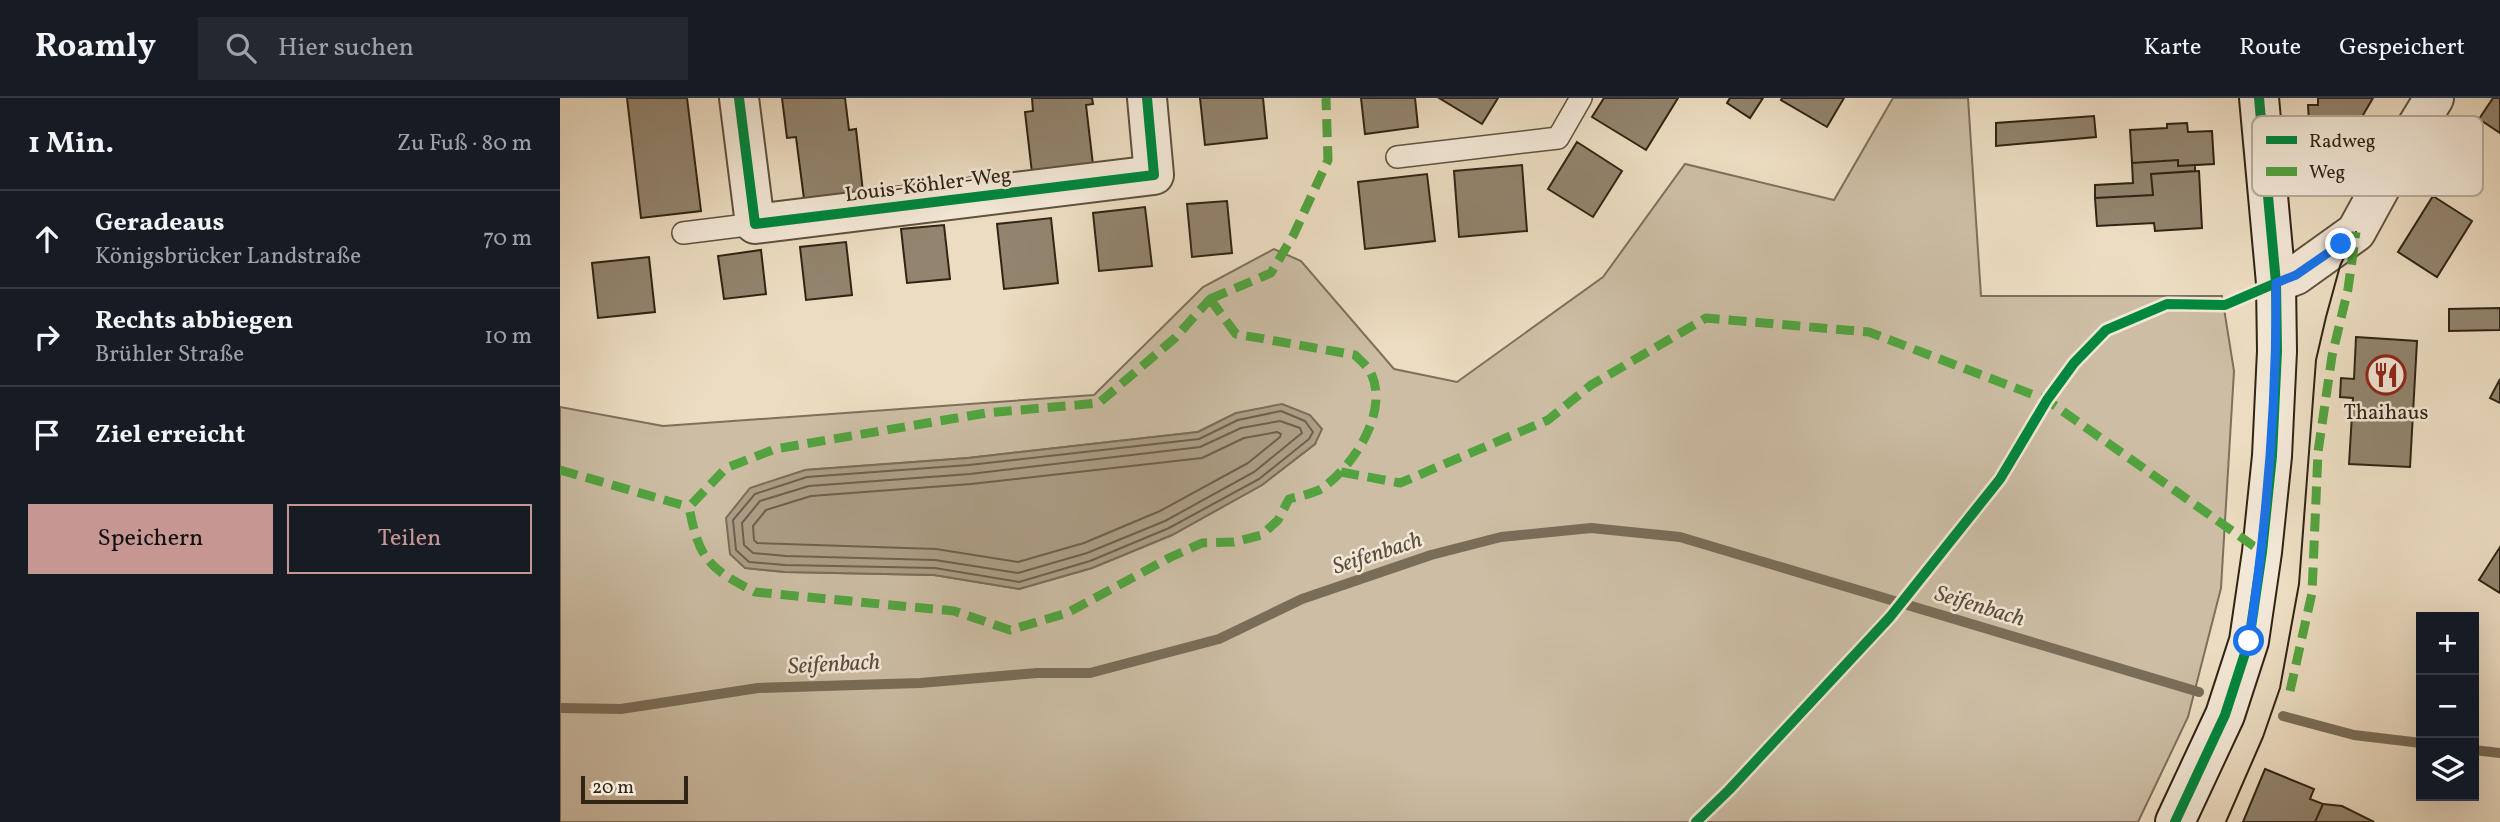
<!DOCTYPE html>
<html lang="de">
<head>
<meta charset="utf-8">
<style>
	:root { --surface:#171b24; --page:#242831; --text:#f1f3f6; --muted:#9ea1a6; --line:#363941; --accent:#c59692 }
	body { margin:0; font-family:Vollkorn,serif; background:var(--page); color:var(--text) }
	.controls { position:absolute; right:21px; bottom:21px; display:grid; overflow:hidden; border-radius:0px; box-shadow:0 7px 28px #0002 }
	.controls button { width:63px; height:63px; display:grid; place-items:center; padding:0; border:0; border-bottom:2px solid var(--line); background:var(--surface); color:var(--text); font:35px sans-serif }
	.scale { position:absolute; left:21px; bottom:18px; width:107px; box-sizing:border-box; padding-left:7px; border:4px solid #302414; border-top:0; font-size:19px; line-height:24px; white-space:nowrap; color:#302414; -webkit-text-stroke:5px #f3e8d7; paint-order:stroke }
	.stop { position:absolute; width:21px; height:21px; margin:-16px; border:5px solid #1a73e8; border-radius:50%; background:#fff }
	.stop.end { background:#1a73e8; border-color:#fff; box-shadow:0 2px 7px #0008 }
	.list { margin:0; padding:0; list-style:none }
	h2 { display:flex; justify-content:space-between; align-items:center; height:91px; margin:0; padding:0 28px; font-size:30px }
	h2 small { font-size:23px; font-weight:400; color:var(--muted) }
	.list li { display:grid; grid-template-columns:46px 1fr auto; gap:21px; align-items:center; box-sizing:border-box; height:98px; padding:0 28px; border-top:2px solid var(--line) }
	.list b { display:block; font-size:26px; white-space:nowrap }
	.list p { margin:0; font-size:23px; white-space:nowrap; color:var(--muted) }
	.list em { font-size:23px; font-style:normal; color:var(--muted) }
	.actions { display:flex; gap:14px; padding:21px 28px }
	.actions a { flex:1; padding:16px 0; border:2px solid var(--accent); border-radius:0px; text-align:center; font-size:24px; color:var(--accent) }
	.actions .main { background:var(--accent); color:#111 }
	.icon { flex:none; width:38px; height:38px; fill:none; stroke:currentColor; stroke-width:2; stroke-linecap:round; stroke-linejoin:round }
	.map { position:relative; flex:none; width:1940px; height:724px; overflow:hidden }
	header { display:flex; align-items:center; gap:42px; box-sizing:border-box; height:98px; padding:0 35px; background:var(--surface); border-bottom:2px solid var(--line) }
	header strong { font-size:33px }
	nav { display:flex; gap:38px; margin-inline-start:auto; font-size:24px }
	.search { width:490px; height:63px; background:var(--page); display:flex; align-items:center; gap:18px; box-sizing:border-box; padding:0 24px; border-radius:0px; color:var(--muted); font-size:26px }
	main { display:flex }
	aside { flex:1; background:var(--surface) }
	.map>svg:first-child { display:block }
	.green { fill:#ccbda4; stroke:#7e705c; stroke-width:2; fill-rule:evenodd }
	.water { fill:#ac9d86; stroke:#7a6d58; stroke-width:2 }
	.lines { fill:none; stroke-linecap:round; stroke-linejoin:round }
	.shore { stroke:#6e604d; stroke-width:2 }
	.stream { stroke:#7a6d58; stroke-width:10 }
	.building { fill:#92846e; stroke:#302414; stroke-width:2 }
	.service-casing { stroke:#5f523f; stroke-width:24 }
	.minor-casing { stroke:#5f523f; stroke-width:42 }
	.secondary-casing { stroke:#302414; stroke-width:42 }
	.service { stroke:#f3e8d7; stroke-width:21 }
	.minor { stroke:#f3e8d7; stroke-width:38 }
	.secondary { stroke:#f3e8d7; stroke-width:38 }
	.tram { stroke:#302414; stroke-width:2 }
	.quiet { stroke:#52a33f; stroke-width:9; stroke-dasharray:18 9; stroke-linecap:butt }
	.cycleway-casing { stroke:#f3e8d7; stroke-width:15 }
	.cycleway { stroke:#00873e; stroke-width:10 }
	.route { stroke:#1a73e8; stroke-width:9 }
	.labels { text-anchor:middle; stroke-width:5; stroke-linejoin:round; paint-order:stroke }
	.street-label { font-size:21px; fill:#302414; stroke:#f3e8d7 }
	.poi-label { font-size:21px; fill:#302414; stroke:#f3e8d7 }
	.water-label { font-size:23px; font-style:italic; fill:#5b4e3c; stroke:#f3e8d7 }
	.key { fill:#f3e8d7; stroke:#b8ad9c; stroke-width:2 }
	.key-label { font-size:19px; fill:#302414 }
</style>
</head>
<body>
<header>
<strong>Roamly</strong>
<div class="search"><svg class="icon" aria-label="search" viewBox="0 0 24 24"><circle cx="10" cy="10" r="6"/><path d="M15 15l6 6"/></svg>Hier suchen</div>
<nav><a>Karte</a><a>Route</a><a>Gespeichert</a></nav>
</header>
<main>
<aside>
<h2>1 Min.<small>Zu Fuß · 80 m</small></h2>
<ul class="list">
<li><svg class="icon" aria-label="ahead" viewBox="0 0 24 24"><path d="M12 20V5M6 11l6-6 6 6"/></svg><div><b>Geradeaus</b><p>Königsbrücker Landstraße</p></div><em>70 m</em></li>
<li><svg class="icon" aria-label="right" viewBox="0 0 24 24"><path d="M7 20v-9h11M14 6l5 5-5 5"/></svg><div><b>Rechts abbiegen</b><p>Brühler Straße</p></div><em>10 m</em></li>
<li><svg class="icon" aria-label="arrive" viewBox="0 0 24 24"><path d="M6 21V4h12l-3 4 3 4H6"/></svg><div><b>Ziel erreicht</b></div></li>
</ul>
<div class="actions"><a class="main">Speichern</a><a>Teilen</a></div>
</aside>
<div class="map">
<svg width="1940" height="724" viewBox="0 0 1940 724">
	<rect width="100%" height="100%" fill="#ecdcc1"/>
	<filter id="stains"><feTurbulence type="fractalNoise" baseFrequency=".00286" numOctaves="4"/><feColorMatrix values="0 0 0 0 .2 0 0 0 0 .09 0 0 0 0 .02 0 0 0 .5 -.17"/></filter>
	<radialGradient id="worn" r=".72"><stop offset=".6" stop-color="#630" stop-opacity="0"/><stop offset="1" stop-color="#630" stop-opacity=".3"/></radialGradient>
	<!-- green -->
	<path class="green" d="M 1333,0 L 1408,0 L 1421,198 L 1662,198 L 1674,273 L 1661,490 L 1628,619 L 1578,724 L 0,724 L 0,309 L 103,328 L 534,297 L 643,189 L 714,151 L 741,163 L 834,271 L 897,284 L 1043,179 L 1125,66 L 1274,102 ZM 676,315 L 755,346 L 702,387 L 612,437 L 532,470 L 459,491 L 374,477 L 225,474 L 186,470 L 245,372 L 408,360 L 638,334 Z"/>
	<!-- water -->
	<path class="water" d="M 722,306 L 750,317 L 762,331 L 755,346 L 702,387 L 612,437 L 532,470 L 459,491 L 374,477 L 225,474 L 185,470 L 170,456 L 166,420 L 190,390 L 245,372 L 408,360 L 638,334 L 676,315 Z"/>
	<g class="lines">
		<!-- shore -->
		<path class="shore" d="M 721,313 L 745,323 L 753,334 L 749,341 L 699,381 L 609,430 L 530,463 L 459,484 L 375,470 L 225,467 L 189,464 L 176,452 L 173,422 L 195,396 L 247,379 L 409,367 L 639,341 L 678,322 Z
			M 720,323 L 740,330 L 742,335 L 694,374 L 605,423 L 527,455 L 458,475 L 375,462 L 226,458 L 193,455 L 184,447 L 182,425 L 200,403 L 249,388 L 410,376 L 640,349 L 681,330 Z
			M 717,334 L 721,336 L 720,339 L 688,365 L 600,413 L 524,445 L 458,464 L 376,451 L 197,445 L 194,442 L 193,428 L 206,412 L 251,398 L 411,386 L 642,360 L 684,340 Z"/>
		<!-- stream -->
		<path class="stream" d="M 0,610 L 61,611 L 198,590 L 360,585 L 477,575 L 530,575 L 659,541 L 742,501 L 871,457 L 941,439 L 1031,430 L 1120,439 L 1639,594
			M 1723,618 L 1794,637 L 1861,645
			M 1914,652 L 1940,655"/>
	</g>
	<!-- building -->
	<path class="building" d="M 67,0 L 127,0 L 141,113 L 81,120 Z
		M 222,0 L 285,0 L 289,32 L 296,31 L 303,94 L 244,101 L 236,39 L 227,40 Z
		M 472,0 L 532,0 L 533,6 L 526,7 L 533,67 L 472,75 L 465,14 L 473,13 Z
		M 640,0 L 703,0 L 707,40 L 645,47 Z
		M 801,0 L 855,0 L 858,29 L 805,36 Z
		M 879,0 L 938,0 L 922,26 Z
		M 1044,0 L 1118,0 L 1086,52 L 1032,19 Z
		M 1170,0 L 1203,0 L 1190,20 L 1167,5 Z
		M 1222,0 L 1284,0 L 1267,29 L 1221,2 Z
		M 1758,0 L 1813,0 L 1778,60 L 1768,63 L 1755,53 L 1755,43 L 1761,34 L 1760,22 L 1749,23 L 1748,7 L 1758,7 Z
		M 1933,0 L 1940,0 L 1940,35 L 1919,21 Z
		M 1534,18 L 1536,39 L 1436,48 L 1436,25 Z
		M 1627,25 L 1628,34 L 1652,33 L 1654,66 L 1618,68 L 1618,62 L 1572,65 L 1570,32 L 1607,30 L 1607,26 Z
		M 1017,44 L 1062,73 L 1033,119 L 988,91 Z
		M 1618,62 L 1618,68 L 1635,67 L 1635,73 L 1591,76 L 1593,97 L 1535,100 L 1535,87 L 1573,85 L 1572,65 Z
		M 962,67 L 967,133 L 899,139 L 894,73 Z
		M 1639,73 L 1642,130 L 1595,133 L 1594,125 L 1537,128 L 1535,100 L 1593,97 L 1591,76 Z
		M 867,76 L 875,143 L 805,151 L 798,84 Z
		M 1873,98 L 1912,123 L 1877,179 L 1838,154 Z
		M 667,103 L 672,155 L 632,159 L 627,106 Z
		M 585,109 L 592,168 L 539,173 L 533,115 Z
		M 491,120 L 498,185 L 444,191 L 437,126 Z
		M 384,127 L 390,181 L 347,185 L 341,131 Z
		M 286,144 L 292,197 L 246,202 L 240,149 Z
		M 201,152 L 206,196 L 164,201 L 158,158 Z
		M 89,159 L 95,214 L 38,220 L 32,165 Z
		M 1940,210 L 1940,232 L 1889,233 L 1889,211 Z
		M 1796,239 L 1857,243 L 1850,369 L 1789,366 L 1793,300 L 1780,299 L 1781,280 L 1794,281 Z
		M 1940,281 L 1940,305 L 1930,300 Z
		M 1940,449 L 1940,495 L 1919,482 Z
		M 1705,671 L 1754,691 L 1750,701 L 1763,706 L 1755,724 L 1683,724 Z
		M 1763,706 L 1782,708 L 1814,724 L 1755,724 Z"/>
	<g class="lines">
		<!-- service casing -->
		<g class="service-casing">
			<path id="service" d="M 837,59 L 998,40 L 1021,0
				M 123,135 L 195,126"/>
		</g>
		<!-- minor casing -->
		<g class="minor-casing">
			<path id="minor" d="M 179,0 L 195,126 L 594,77 L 587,0
				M 1716,185 L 1736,177 L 1796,134 L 1830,72 L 1874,0"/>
		</g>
		<!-- secondary casing -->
		<g class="secondary-casing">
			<path id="secondary" d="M 1615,724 L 1665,617 L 1689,543 L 1702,454 L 1712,358 L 1717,253 L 1716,185 L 1699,0"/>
		</g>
		<!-- service -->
		<use href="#service" class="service"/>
		<!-- minor -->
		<use href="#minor" class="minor"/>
		<!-- secondary -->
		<use href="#secondary" class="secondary"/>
		<!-- tram -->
		<path class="tram" d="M 1666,724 L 1703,639 L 1720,590 L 1739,486 L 1756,262 L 1766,219 L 1780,168 L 1796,134"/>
		<!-- quiet -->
		<path class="quiet" d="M 650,201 L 676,236 L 795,257 C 800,262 806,267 810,273 C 831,313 793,369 761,391 C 752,396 739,398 729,401 L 718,422 L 702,437 L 674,444 L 642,445 L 611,459 L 507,515 L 450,532 L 394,513 L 195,494 C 148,470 139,461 129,409 L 166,370 L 215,351 L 426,315 L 539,305 L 615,240 Z
			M 650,201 L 711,175 L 734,136 L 768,62 L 766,0
			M 0,372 L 129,409
			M 781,374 L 840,385 L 988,322 L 1031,287 L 1146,220 L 1309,234 L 1487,302 L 1702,454
			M 1730,593 L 1752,495 L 1758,354 L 1772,258 L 1788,191 L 1796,134"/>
		<!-- cycleway casing -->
		<g class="cycleway-casing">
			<path id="cycleway" d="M 179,0 L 195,126 L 594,77 L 587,0
				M 1136,724 L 1169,692 L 1330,519 L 1440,381 L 1487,302 L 1514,265 L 1546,232 L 1607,206 L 1665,207 L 1716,185
				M 1615,724 L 1665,617 L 1689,543 L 1702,454 L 1712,358 L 1717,253 L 1716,185 L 1699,0"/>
		</g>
		<!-- cycleway -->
		<use href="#cycleway" class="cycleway"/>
	</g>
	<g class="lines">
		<!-- route -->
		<path class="route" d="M 1689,543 C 1707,423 1717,307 1716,185 L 1736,177 L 1781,146"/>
	</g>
	<!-- icons -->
	<defs>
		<g id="restaurant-ring" transform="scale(2.0125)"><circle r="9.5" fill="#f3e8d7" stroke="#8f2418" stroke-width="1.5"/><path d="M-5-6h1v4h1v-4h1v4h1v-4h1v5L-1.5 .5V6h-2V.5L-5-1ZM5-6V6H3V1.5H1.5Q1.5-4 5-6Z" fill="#8f2418"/></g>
	</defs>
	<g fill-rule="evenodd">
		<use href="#restaurant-ring" x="1826" y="277"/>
	</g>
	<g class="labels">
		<!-- street labels -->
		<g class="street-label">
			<text transform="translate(368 86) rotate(-7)" y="7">Louis-Köhler-Weg</text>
		</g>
		<!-- poi labels -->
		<g class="poi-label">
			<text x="1826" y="321">Thaihaus</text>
		</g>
		<!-- water labels -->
		<g class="water-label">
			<text transform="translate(817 454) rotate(-18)" y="8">Seifenbach</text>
			<text transform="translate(1420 507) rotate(17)" y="8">Seifenbach</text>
			<text transform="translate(274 565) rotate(-3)" y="8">Seifenbach</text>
		</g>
	</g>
	<!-- legend -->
	<rect x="1692" y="18" width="231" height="80" rx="10" class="key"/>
	<rect x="1706" y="38" width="31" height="8" fill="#00873e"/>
	<rect x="1706" y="69" width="31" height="9" fill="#52a33f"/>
	<g class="key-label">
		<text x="1749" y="49">Radweg</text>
		<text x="1749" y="80">Weg</text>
	</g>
	<rect width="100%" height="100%" filter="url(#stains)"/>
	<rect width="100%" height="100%" fill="url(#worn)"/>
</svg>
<div class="controls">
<button>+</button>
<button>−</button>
<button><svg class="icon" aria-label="layers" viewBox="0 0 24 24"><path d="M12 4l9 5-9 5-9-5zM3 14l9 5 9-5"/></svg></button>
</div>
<div class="scale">20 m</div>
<div class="stop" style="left:1689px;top:543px"></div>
<div class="stop end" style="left:1781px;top:146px"></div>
</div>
</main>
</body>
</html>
